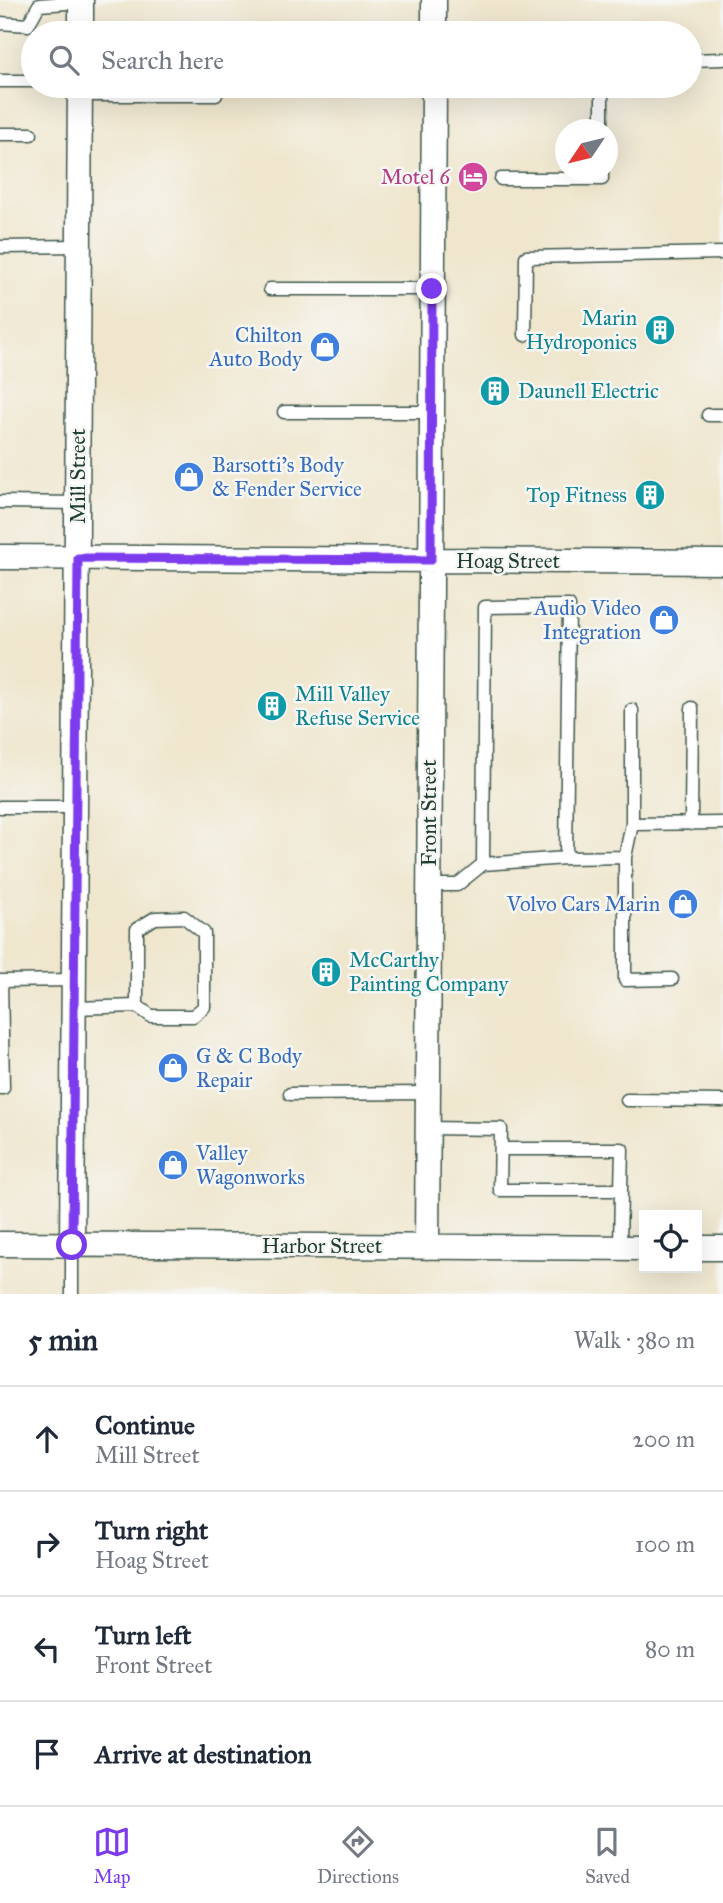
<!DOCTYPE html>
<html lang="en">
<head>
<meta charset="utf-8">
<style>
	:root { --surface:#fff; --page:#f2f2f3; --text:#1f2937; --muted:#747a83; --line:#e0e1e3; --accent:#7c3aed }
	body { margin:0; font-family:"IM FELL Great Primer",serif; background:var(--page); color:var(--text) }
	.controls { position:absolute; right:21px; bottom:21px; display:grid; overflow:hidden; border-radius:0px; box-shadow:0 7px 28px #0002 }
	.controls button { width:63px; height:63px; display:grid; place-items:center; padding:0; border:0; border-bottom:2px solid var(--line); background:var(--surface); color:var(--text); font:35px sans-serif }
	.compass { position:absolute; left:555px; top:119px; width:63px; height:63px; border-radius:50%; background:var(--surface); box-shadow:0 7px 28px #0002; rotate:235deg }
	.stop { position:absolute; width:21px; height:21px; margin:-16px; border:5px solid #7c3aed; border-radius:50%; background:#fff }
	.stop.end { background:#7c3aed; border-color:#fff; box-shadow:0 2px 7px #0008 }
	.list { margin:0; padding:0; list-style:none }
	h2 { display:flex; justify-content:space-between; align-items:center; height:91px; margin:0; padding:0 28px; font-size:30px }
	h2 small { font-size:23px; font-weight:400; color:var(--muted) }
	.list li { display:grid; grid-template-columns:46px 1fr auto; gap:21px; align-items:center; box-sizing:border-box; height:105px; padding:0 28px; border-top:2px solid var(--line) }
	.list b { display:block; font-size:26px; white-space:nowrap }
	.list p { margin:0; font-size:23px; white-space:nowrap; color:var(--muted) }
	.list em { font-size:23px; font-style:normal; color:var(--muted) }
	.icon { flex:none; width:38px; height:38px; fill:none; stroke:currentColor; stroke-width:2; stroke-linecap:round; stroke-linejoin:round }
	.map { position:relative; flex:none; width:723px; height:1294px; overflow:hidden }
	.search { position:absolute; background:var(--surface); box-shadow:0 7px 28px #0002; left:21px; right:21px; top:21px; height:77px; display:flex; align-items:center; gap:18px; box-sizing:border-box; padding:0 24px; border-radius:38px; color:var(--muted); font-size:26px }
	.sheet { height:511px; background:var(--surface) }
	nav { display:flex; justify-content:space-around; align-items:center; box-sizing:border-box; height:98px; border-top:2px solid var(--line); background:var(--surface); font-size:19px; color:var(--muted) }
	nav a { display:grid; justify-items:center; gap:4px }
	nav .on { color:var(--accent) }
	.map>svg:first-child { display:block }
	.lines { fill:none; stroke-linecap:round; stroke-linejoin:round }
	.service-casing { stroke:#3e564b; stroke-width:15 }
	.minor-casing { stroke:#3e564b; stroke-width:27 }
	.service { stroke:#fff; stroke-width:12 }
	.minor { stroke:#fff; stroke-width:24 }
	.route { stroke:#7c3aed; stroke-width:9 }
	.labels { text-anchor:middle; stroke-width:5; stroke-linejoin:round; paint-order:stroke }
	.hotel-label { font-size:21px; fill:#b23c85; stroke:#f6f6f2; text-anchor:end }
	.culture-label { font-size:21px; fill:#0d838f; stroke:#f6f6f2; text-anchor:start }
	.shop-label { font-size:21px; fill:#366cbe; stroke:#f6f6f2; text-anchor:end }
	.street-label { font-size:21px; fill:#1f3d34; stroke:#f6f6f2 }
</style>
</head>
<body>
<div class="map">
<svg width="723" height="1294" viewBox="0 0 723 1294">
	<rect width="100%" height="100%" fill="#f6f6f2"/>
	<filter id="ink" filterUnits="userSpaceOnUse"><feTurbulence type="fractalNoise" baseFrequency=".0143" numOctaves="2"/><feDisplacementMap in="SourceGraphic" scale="14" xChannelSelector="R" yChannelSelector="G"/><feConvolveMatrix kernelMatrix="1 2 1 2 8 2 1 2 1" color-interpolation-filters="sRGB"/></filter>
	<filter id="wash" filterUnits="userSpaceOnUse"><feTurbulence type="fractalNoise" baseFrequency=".00686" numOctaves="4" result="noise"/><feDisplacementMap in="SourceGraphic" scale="28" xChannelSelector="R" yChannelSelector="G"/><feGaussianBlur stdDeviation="1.57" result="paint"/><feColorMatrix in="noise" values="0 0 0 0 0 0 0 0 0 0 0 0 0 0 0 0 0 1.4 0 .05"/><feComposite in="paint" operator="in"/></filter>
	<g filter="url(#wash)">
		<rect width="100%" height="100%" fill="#efe6cd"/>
	</g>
	<g filter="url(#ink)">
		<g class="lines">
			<!-- service casing -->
			<g class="service-casing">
				<path id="service" d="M 0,23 L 28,25 L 39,5 L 81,2
					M 690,60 L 723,59
					M 0,81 L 33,81
					M 80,95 L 216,95 L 216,86
					M 602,130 L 602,86
					M 0,134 L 31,134
					M 501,179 L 602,179 L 602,172
					M 0,247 L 80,246
					M 270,289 L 432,289
					M 525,335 L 526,257 L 723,253
					M 284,412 L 432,412
					M 708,415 L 723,415
					M 0,502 L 78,503
					M 632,710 L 632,824
					M 0,807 L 76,807
					M 691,824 L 692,708
					M 625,857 L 625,980 L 672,979
					M 566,858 L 569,606 L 485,607 L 483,864 L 566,858 L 625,857 L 632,824 L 723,823
					M 429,885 L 457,885 L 483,864
					M 0,981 L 75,980
					M 74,1008 L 137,1006 L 151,1016 L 193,1016 L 204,1007 L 204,933 L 184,917 L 155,918 L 137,929 L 137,1006
					M 0,1088 L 3,1088 L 1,981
					M 290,1094 L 428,1093
					M 627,1100 L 723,1101
					M 427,1128 L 501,1129 L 500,1190 L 621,1190 L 620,1248
					M 501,1149 L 622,1149 L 621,1190
					M 72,1245 L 72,1294"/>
			</g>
			<!-- minor casing -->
			<g class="minor-casing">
				<path id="minor" d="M 81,33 L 81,0
					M 434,33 L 434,0
					M 0,557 L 723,562
					M 0,1244 L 644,1248
					M 72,1245 L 80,86
					M 427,1247 L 434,86
					M 697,1248 L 723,1248"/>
			</g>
			<!-- service -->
			<use href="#service" class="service"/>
			<!-- minor -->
			<use href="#minor" class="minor"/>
		</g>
	</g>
	<g class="lines" filter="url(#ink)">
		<!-- route -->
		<path class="route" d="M 72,1245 L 78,558 L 431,560 L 432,289"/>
	</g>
	<!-- icons -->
	<defs>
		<g id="hotel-disc" transform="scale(1.575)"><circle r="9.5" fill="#d1479c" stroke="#f6f6f2"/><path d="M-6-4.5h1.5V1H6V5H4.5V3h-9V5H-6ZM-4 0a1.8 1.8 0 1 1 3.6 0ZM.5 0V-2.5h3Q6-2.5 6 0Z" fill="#fff"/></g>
		<g id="building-disc" transform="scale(1.575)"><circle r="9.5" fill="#0f9aa8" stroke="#f6f6f2"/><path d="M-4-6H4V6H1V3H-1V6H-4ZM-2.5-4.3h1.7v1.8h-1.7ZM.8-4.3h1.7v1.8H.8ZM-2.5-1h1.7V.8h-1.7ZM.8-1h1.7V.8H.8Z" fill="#fff"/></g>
		<g id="shop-disc" transform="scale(1.575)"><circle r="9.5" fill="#3f7fe0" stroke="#f6f6f2"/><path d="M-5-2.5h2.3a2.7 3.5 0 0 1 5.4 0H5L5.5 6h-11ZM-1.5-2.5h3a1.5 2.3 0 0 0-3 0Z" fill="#fff"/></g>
	</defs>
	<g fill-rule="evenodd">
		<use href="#hotel-disc" x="473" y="177"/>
		<use href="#building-disc" x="660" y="330"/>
		<use href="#shop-disc" x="325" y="347"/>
		<use href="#building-disc" x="495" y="391"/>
		<use href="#shop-disc" x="189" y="477"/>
		<use href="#building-disc" x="650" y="495"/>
		<use href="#shop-disc" x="664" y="620"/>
		<use href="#building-disc" x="272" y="706"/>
		<use href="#shop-disc" x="683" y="904"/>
		<use href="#building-disc" x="326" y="972"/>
		<use href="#shop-disc" x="173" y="1068"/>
		<use href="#shop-disc" x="173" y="1165"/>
	</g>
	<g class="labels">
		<!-- hotel labels -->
		<g class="hotel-label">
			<text x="450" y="184">Motel 6</text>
		</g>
		<!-- culture labels -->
		<g class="culture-label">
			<text x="637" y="325" text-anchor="end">Marin<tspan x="637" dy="24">Hydroponics</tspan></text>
			<text x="518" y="398">Daunell Electric</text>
			<text x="627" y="502" text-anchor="end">Top Fitness</text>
			<text x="295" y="701">Mill Valley<tspan x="295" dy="24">Refuse Service</tspan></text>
			<text x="349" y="967">McCarthy<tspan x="349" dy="24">Painting Company</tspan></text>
		</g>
		<!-- shop labels -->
		<g class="shop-label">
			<text x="302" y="342">Chilton<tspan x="302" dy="24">Auto Body</tspan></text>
			<text x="212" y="472" text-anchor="start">Barsotti's Body<tspan x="212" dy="24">&amp; Fender Service</tspan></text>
			<text x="641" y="615">Audio Video<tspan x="641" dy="24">Integration</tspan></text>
			<text x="660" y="911">Volvo Cars Marin</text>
			<text x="196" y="1063" text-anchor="start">G &amp; C Body<tspan x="196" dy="24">Repair</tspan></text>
			<text x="196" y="1160" text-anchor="start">Valley<tspan x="196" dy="24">Wagonworks</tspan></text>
		</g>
		<!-- street labels -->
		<g class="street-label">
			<text transform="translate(78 476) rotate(-90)" y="7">Mill Street</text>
			<text x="508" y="568">Hoag Street</text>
			<text transform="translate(429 813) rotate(-90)" y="7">Front Street</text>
			<text x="322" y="1253">Harbor Street</text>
		</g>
	</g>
</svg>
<div class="controls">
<button><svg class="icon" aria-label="locate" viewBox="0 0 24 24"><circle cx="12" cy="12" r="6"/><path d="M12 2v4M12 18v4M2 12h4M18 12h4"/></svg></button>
</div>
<svg class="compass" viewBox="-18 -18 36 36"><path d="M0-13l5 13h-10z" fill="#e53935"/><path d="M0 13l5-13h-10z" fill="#747a83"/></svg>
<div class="stop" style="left:72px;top:1245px"></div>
<div class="stop end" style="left:432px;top:289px"></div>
<div class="search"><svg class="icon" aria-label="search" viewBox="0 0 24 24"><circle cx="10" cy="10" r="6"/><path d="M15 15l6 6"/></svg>Search here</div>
</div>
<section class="sheet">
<h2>5 min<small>Walk · 380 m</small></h2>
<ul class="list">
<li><svg class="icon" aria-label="ahead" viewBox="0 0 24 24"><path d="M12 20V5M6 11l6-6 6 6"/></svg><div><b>Continue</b><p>Mill Street</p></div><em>200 m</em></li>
<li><svg class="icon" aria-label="right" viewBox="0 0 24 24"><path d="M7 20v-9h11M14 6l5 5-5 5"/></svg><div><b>Turn right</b><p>Hoag Street</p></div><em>100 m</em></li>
<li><svg class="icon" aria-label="left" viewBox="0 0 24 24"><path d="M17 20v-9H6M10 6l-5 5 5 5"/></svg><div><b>Turn left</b><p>Front Street</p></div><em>80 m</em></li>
<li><svg class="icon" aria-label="arrive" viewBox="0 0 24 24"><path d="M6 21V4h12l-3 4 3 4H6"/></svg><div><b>Arrive at destination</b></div></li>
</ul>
</section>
<nav>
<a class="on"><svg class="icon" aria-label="map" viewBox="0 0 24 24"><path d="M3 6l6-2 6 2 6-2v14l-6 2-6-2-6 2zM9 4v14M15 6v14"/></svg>Map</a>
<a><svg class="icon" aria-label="directions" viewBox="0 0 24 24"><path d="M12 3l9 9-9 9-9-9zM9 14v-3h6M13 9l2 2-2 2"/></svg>Directions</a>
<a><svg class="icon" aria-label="saved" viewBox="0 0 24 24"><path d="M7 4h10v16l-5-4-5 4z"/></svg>Saved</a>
</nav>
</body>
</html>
